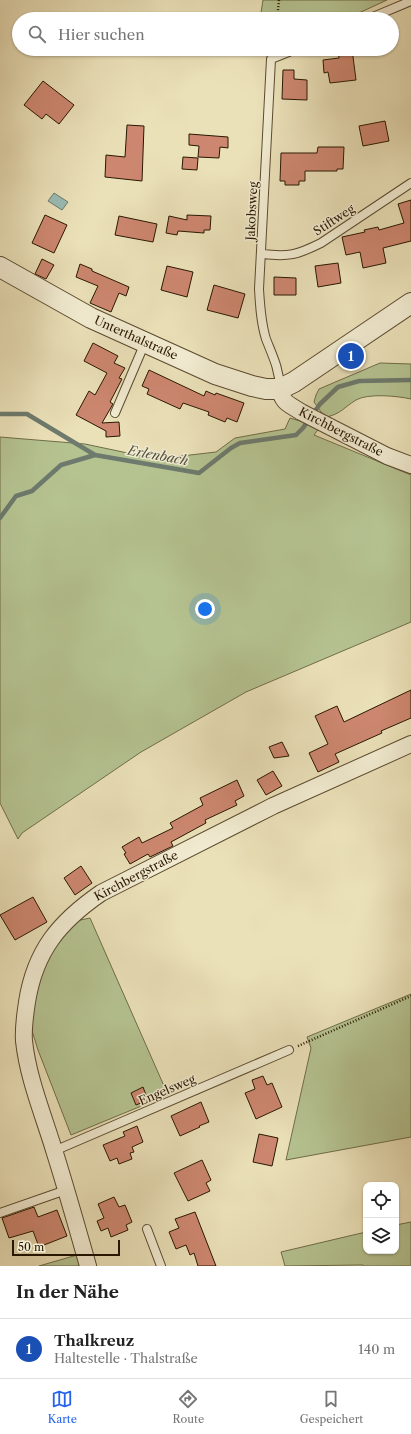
<!DOCTYPE html>
<html lang="de">
<head>
<meta charset="utf-8">
<style>
	:root { --surface:#fff; --page:#f6f6f6; --text:#222; --muted:#767676; --line:#e0e0e0; --accent:#2563eb }
	body { margin:0; font-family:"Libre Caslon Text",serif; background:var(--page); color:var(--text) }
	.controls { position:absolute; right:12px; bottom:12px; display:grid; overflow:hidden; border-radius:8px; box-shadow:0 1px 3px #0004 }
	.controls button { width:36px; height:36px; display:grid; place-items:center; padding:0; border:0; border-bottom:1px solid var(--line); background:var(--surface); color:var(--text); font:20px sans-serif }
	.scale { position:absolute; left:12px; bottom:10px; width:108px; box-sizing:border-box; padding-left:4px; border:2px solid #291700; border-top:0; font-size:11px; line-height:14px; white-space:nowrap; color:#291700; -webkit-text-stroke:3px #f2ecd2; paint-order:stroke }
	.you { position:absolute; left:205px; top:609px; width:14px; height:14px; margin:-10px; border:3px solid #fff; border-radius:50%; background:#1a73e8; box-shadow:0 0 0 6px #1a73e833 }
	.badge { display:grid; place-items:center; width:26px; height:26px; border-radius:50%; background:var(--accent); color:#fff; font-size:13px; font-weight:700 }
	.pin { position:absolute; translate:-50% -50%; border:2px solid #fff; box-shadow:0 1px 4px #0006 }
	.list { margin:0; padding:0; list-style:none }
	h2 { display:flex; justify-content:space-between; align-items:center; height:52px; margin:0; padding:0 16px; font-size:17px }
	h2 small { font-size:13px; font-weight:400; color:var(--muted) }
	.list li { display:grid; grid-template-columns:26px 1fr auto; gap:12px; align-items:center; box-sizing:border-box; height:60px; padding:0 16px; border-top:1px solid var(--line) }
	.list b { display:block; font-size:15px; white-space:nowrap }
	.list p { margin:0; font-size:13px; white-space:nowrap; color:var(--muted) }
	.list em { font-size:13px; font-style:normal; color:var(--muted) }
	.icon { flex:none; width:22px; height:22px; fill:none; stroke:currentColor; stroke-width:2; stroke-linecap:round; stroke-linejoin:round }
	.map { position:relative; flex:none; width:411px; height:1266px; overflow:hidden }
	.search { position:absolute; background:var(--surface); box-shadow:0 1px 3px #0004; left:12px; right:12px; top:12px; height:44px; display:flex; align-items:center; gap:10px; box-sizing:border-box; padding:0 14px; border-radius:22px; color:var(--muted); font-size:15px }
	.sheet { height:112px; background:var(--surface) }
	nav { display:flex; justify-content:space-around; align-items:center; box-sizing:border-box; height:56px; border-top:1px solid var(--line); background:var(--surface); font-size:11px; color:var(--muted) }
	nav a { display:grid; justify-items:center; gap:2px }
	nav .on { color:var(--accent) }
	.map>svg:first-child { display:block }
	.green { fill:#b5c391; stroke:#6f6d48 }
	.water { fill:#9abcb6; stroke:#6d7a6d }
	.lines { fill:none; stroke-linecap:round; stroke-linejoin:round }
	.stream { stroke:#6d7a6d; stroke-width:4.5 }
	.building { fill:#cd8770; stroke:#291700 }
	.service-casing { stroke:#5a4a2e; stroke-width:10 }
	.minor-casing { stroke:#5a4a2e; stroke-width:18 }
	.tertiary-casing { stroke:#5a4a2e; stroke-width:22 }
	.path { stroke:#291700; stroke-width:2.5; stroke-dasharray:1 2; stroke-linecap:butt }
	.service { stroke:#f2ecd2; stroke-width:8 }
	.minor { stroke:#f2ecd2; stroke-width:16 }
	.tertiary { stroke:#f2ecd2; stroke-width:20 }
	.labels { text-anchor:middle; stroke-width:3; stroke-linejoin:round; paint-order:stroke }
	.street-label { font-size:12px; fill:#291700; stroke:#f2ecd2 }
	.water-label { font-size:13px; font-style:italic; fill:#515140; stroke:#f2ecd2 }
</style>
</head>
<body>
<div class="map">
<svg width="411" height="1266" viewBox="0 0 411 1266">
	<rect width="100%" height="100%" fill="#ebe1b9"/>
	<filter id="stains"><feTurbulence type="fractalNoise" baseFrequency=".005" numOctaves="4"/><feColorMatrix values="0 0 0 0 .2 0 0 0 0 .09 0 0 0 0 .02 0 0 0 .5 -.17"/></filter>
	<radialGradient id="worn" r=".72"><stop offset=".6" stop-color="#630" stop-opacity="0"/><stop offset="1" stop-color="#630" stop-opacity=".3"/></radialGradient>
	<!-- green -->
	<path class="green" d="M 263,0 L 387,0 L 346,19 L 260,19 Z
		M 259,49 L 280,49 L 266,55 Z
		M 380,363 L 411,364 L 411,399 C 398,396 368,393 356,400 C 343,408 342,413 327,417 L 321,412 L 314,402 L 316,395 L 319,389 Z
		M 290,418 L 320,427 L 314,435 L 411,475 L 411,622 L 246,692 L 141,752 L 22,833 L 18,839 L 0,803 L 0,437 L 85,444 L 156,459 L 216,452 L 235,438 L 285,429 Z
		M 90,918 L 168,1095 L 71,1135 L 38,1050 L 29,1021 L 31,987 L 50,947 L 76,921 Z
		M 411,994 L 411,1137 L 286,1160 L 311,1048 L 307,1037 Z
		M 411,1222 L 411,1266 L 363,1266 L 363,1265 L 285,1266 L 281,1252 L 366,1232 L 366,1251 L 396,1251 L 396,1225 Z
		M 77,1255 L 81,1266 L 39,1266 Z"/>
	<!-- water -->
	<path class="water" d="M 54,193 L 68,202 L 62,210 L 48,201 Z"/>
	<g class="lines">
		<!-- stream -->
		<path class="stream" d="M 0,414 L 27,414 L 95,455 L 199,473 L 231,448 L 240,443 L 296,435 L 303,428 L 320,404 L 338,387 L 359,381 L 411,380
			M 0,518 L 16,496 L 32,491 L 61,465 L 95,455"/>
	</g>
	<!-- building -->
	<path class="building" d="M 338,49 L 352,49 L 356,80 L 330,83 L 328,72 L 324,73 L 323,60 L 339,58 Z
		M 283,70 L 294,70 L 294,79 L 307,80 L 307,100 L 282,99 Z
		M 43,81 L 74,105 L 59,124 L 46,114 L 42,119 L 24,105 Z
		M 385,121 L 389,141 L 363,146 L 359,126 Z
		M 127,125 L 144,126 L 142,181 L 105,177 L 106,155 L 125,157 Z
		M 189,134 L 228,137 L 228,148 L 220,147 L 219,158 L 198,157 L 199,146 L 189,145 Z
		M 318,147 L 344,147 L 343,169 L 337,169 L 337,171 L 305,171 L 305,181 L 299,181 L 299,185 L 285,185 L 285,181 L 280,181 L 281,153 L 317,153 Z
		M 183,157 L 198,158 L 197,170 L 182,169 Z
		M 411,200 L 411,241 L 383,248 L 386,263 L 363,268 L 360,252 L 346,255 L 342,237 L 365,232 L 364,230 L 378,227 L 379,230 L 404,223 L 398,204 Z
		M 45,215 L 67,225 L 54,253 L 32,243 Z
		M 187,215 L 211,216 L 210,230 L 204,230 L 204,233 L 178,231 L 177,235 L 166,233 L 169,216 L 187,220 Z
		M 119,216 L 157,224 L 153,242 L 115,235 Z
		M 42,259 L 54,265 L 46,279 L 35,274 Z
		M 338,263 L 341,283 L 318,287 L 315,266 Z
		M 80,264 L 92,269 L 92,271 L 129,287 L 126,296 L 119,293 L 111,312 L 90,303 L 98,286 L 76,277 Z
		M 167,266 L 193,272 L 187,297 L 161,290 Z
		M 274,277 L 296,278 L 296,295 L 274,295 Z
		M 214,285 L 245,294 L 238,318 L 207,310 Z
		M 93,343 L 118,356 L 114,363 L 125,368 L 119,378 L 122,379 L 110,402 L 113,404 L 102,423 L 119,422 L 120,436 L 106,437 L 106,431 L 76,415 L 89,391 L 95,395 L 107,373 L 84,361 Z
		M 149,370 L 204,396 L 206,391 L 215,395 L 216,393 L 244,403 L 237,422 L 227,418 L 225,422 L 208,415 L 209,412 L 183,403 L 180,409 L 147,394 L 149,389 L 142,386 Z
		M 411,690 L 411,718 L 381,731 L 382,733 L 335,754 L 339,762 L 318,772 L 309,753 L 328,744 L 315,716 L 337,706 L 344,722 Z
		M 282,742 L 289,756 L 274,758 L 269,747 Z
		M 273,771 L 282,786 L 266,795 L 257,780 Z
		M 237,780 L 244,796 L 235,801 L 237,805 L 205,820 L 206,823 L 171,842 L 173,846 L 150,857 L 148,854 L 130,864 L 124,854 L 126,853 L 122,847 L 139,837 L 142,843 L 173,828 L 170,823 L 203,805 L 200,798 Z
		M 81,866 L 92,883 L 75,895 L 64,878 Z
		M 33,897 L 47,922 L 15,940 L 0,915 Z
		M 263,1076 L 267,1085 L 272,1083 L 282,1107 L 256,1119 L 245,1093 L 255,1089 L 252,1080 Z
		M 143,1087 L 148,1100 L 136,1105 L 131,1093 Z
		M 201,1102 L 209,1122 L 199,1126 L 200,1127 L 180,1136 L 171,1116 Z
		M 137,1126 L 143,1142 L 132,1147 L 134,1152 L 130,1153 L 132,1159 L 119,1164 L 117,1158 L 110,1161 L 103,1145 L 125,1136 L 123,1132 Z
		M 259,1134 L 278,1138 L 272,1166 L 253,1162 Z
		M 202,1160 L 211,1180 L 206,1183 L 210,1191 L 188,1201 L 174,1173 Z
		M 114,1197 L 119,1207 L 125,1205 L 132,1222 L 126,1225 L 128,1230 L 111,1237 L 108,1228 L 101,1231 L 97,1221 L 104,1218 L 98,1204 Z
		M 34,1207 L 38,1217 L 57,1210 L 67,1236 L 39,1247 L 33,1231 L 9,1238 L 2,1218 Z
		M 195,1212 L 216,1266 L 198,1266 L 194,1253 L 190,1255 L 186,1245 L 176,1249 L 169,1232 L 179,1228 L 175,1219 Z"/>
	<g class="lines">
		<!-- service casing -->
		<g class="service-casing">
			<path id="service" d="M 368,19 L 411,1
				M 262,254 C 289,257 297,255 321,243 L 411,183
				M 280,388 C 279,368 273,357 266,339 C 261,323 260,306 259,289 L 271,59 L 296,49
				M 115,413 L 141,352 L 144,342
				M 54,1151 L 289,1050
				M 0,1213 L 66,1190
				M 147,1229 L 161,1266"/>
		</g>
		<!-- minor casing -->
		<g class="minor-casing">
			<path id="minor" d="M 280,389 C 282,403 289,404 301,412 L 387,456 L 411,465
				M 88,1266 C 77,1227 66,1188 54,1150 C 43,1114 28,1078 24,1041 C 23,1028 25,1015 27,1002 C 35,951 59,922 101,893 L 273,806 L 411,744"/>
		</g>
		<!-- tertiary casing -->
		<g class="tertiary-casing">
			<path id="tertiary" d="M 0,267 L 91,318 L 215,374 L 252,386 L 266,389 L 280,389 L 294,382 L 411,303"/>
		</g>
		<!-- path -->
		<path class="path" d="M 277,19 L 279,0
			M 298,1046 L 411,996"/>
		<!-- service -->
		<use href="#service" class="service"/>
		<!-- minor -->
		<use href="#minor" class="minor"/>
		<!-- tertiary -->
		<use href="#tertiary" class="tertiary"/>
	</g>
	<g class="labels">
		<!-- street labels -->
		<g class="street-label">
			<text transform="translate(252 211) rotate(-87)" y="4">Jakobsweg</text>
			<text transform="translate(334 220) rotate(-33)" y="4">Stiftweg</text>
			<text transform="translate(136 338) rotate(24)" y="4">Unterthalstraße</text>
			<text transform="translate(341 432) rotate(27)" y="4">Kirchbergstraße</text>
			<text transform="translate(136 876) rotate(-28)" y="4">Kirchbergstraße</text>
			<text transform="translate(167 1090) rotate(-23)" y="4">Engelsweg</text>
		</g>
		<!-- water labels -->
		<g class="water-label">
			<text transform="translate(158 455) rotate(10)" y="5">Erlenbach</text>
		</g>
	</g>
	<rect width="100%" height="100%" filter="url(#stains)"/>
	<rect width="100%" height="100%" fill="url(#worn)"/>
</svg>
<div class="controls">
<button><svg class="icon" aria-label="locate" viewBox="0 0 24 24"><circle cx="12" cy="12" r="6"/><path d="M12 2v4M12 18v4M2 12h4M18 12h4"/></svg></button>
<button><svg class="icon" aria-label="layers" viewBox="0 0 24 24"><path d="M12 4l9 5-9 5-9-5zM3 14l9 5 9-5"/></svg></button>
</div>
<div class="scale">50 m</div>
<div class="you"></div>
<div class="pin badge" style="left:351px;top:356px;background:#1a4fb4">1</div>
<div class="search"><svg class="icon" aria-label="search" viewBox="0 0 24 24"><circle cx="10" cy="10" r="6"/><path d="M15 15l6 6"/></svg>Hier suchen</div>
</div>
<section class="sheet">
<h2>In der Nähe<small></small></h2>
<ul class="list">
<li><span class="badge" style="background:#1a4fb4">1</span><div><b>Thalkreuz</b><p>Haltestelle · Thalstraße</p></div><em>140 m</em></li>
</ul>
</section>
<nav>
<a class="on"><svg class="icon" aria-label="map" viewBox="0 0 24 24"><path d="M3 6l6-2 6 2 6-2v14l-6 2-6-2-6 2zM9 4v14M15 6v14"/></svg>Karte</a>
<a><svg class="icon" aria-label="directions" viewBox="0 0 24 24"><path d="M12 3l9 9-9 9-9-9zM9 14v-3h6M13 9l2 2-2 2"/></svg>Route</a>
<a><svg class="icon" aria-label="saved" viewBox="0 0 24 24"><path d="M7 4h10v16l-5-4-5 4z"/></svg>Gespeichert</a>
</nav>
</body>
</html>
